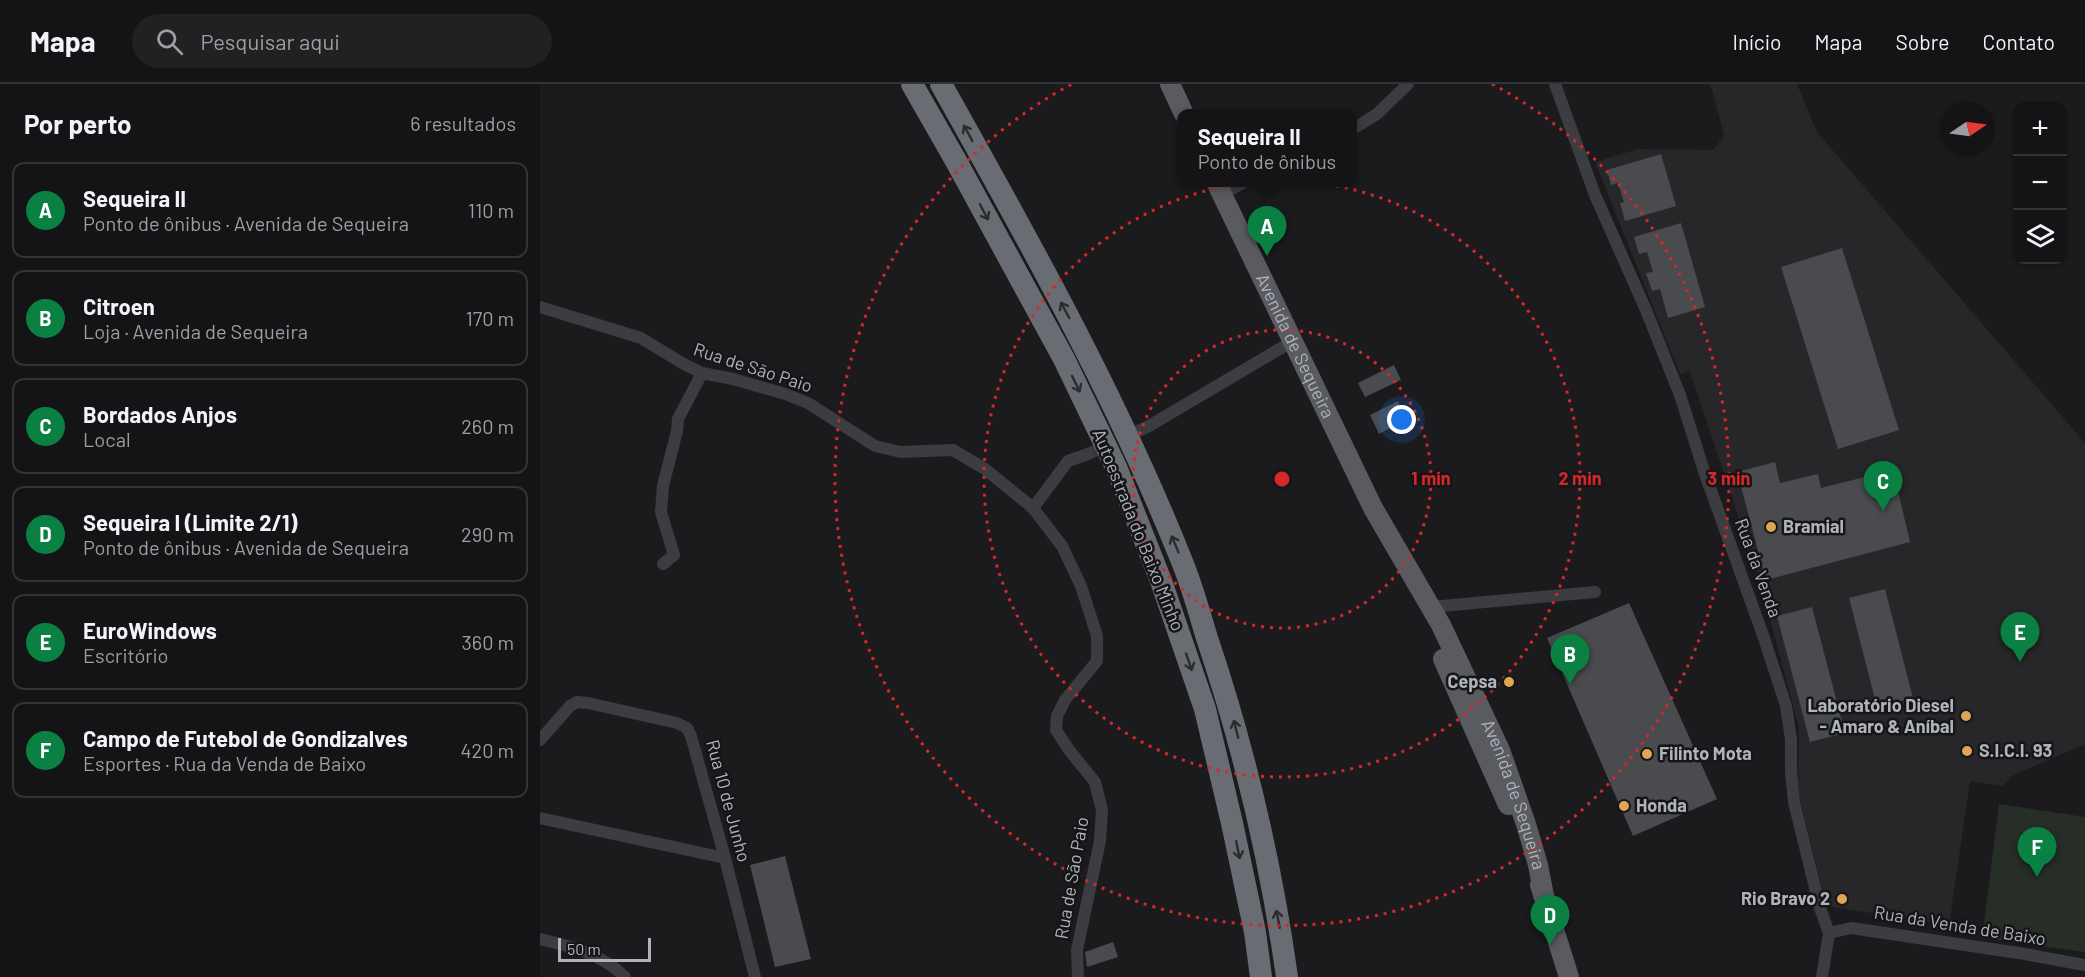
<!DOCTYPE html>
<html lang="pt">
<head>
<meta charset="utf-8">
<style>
	:root { --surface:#141416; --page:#212123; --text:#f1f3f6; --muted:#9d9ea1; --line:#333335; --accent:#0b8043 }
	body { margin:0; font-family:Barlow,sans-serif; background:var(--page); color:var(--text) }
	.controls { position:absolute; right:18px; top:18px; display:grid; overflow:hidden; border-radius:12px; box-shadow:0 2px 4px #0004 }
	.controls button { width:54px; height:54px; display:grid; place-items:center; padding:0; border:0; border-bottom:2px solid var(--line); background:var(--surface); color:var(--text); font:30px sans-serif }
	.compass { position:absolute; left:1401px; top:18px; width:54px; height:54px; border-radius:50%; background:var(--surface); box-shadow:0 2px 4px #0004; rotate:77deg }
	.scale { position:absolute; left:18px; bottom:15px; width:93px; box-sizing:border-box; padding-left:6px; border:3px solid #afb3bb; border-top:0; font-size:16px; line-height:21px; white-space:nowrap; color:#afb3bb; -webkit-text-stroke:4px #161618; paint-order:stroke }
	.you { position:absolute; left:862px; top:336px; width:21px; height:21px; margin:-15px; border:4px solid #fff; border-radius:50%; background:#1a73e8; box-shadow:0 0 0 9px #1a73e833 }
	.badge { display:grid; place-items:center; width:39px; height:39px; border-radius:50%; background:var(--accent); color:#fff; font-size:20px; font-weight:700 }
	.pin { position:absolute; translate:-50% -50px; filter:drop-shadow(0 2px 3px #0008) }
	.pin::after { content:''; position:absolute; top:32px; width:21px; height:18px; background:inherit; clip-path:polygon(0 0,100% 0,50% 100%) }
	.popup { position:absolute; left:637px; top:25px; width:180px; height:78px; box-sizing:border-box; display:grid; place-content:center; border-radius:12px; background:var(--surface); filter:drop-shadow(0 2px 4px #0005); font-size:20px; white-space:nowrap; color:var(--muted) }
	.popup b { font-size:22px; color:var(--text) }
	.popup::after { content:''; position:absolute; left:50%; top:100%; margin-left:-12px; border:12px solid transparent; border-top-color:var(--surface) }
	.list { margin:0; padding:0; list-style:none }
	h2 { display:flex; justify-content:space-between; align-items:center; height:78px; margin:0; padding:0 24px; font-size:26px }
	h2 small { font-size:20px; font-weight:400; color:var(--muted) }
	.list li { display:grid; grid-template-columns:39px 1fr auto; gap:18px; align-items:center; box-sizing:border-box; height:96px; margin:0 12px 12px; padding:0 12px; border:2px solid var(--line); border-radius:12px }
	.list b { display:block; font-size:22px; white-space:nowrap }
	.list p { margin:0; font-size:20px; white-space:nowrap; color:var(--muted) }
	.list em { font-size:20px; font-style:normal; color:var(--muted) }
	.icon { flex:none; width:33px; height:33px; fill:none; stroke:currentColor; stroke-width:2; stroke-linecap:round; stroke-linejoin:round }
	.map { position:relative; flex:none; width:1545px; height:893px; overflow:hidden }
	header { display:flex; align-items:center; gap:36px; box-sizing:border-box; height:84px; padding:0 30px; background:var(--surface); border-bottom:2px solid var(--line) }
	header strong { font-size:28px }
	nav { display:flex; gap:33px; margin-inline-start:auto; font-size:21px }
	.search { width:420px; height:54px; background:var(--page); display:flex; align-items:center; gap:15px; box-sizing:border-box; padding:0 21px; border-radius:33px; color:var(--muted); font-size:22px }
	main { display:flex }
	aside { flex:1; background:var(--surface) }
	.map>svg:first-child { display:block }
	.built { fill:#27272a }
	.green { fill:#272e28 }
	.building { fill:#4a4b4f }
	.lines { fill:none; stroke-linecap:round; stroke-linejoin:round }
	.minor-tunnel { stroke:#39393d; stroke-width:12; stroke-dasharray:12 6; stroke-linecap:butt }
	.minor { stroke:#3c3d41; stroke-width:12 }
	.primary { stroke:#595b60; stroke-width:20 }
	.motorway { stroke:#696c72; stroke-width:22 }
	.oneway { stroke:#2b2c2e }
	.ring { fill:none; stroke:#d62828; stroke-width:3; stroke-dasharray:3 6 }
	.poi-dot { fill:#dea552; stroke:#161618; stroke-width:2 }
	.labels { text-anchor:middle; stroke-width:5; stroke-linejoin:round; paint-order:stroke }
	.street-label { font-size:18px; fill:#afb3bb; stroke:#161618 }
	.poi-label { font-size:18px; font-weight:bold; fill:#afb3bb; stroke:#161618; text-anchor:start }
	.centre { fill:#d62828; stroke:#161618; stroke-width:3 }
	.ring-label { font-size:18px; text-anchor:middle; font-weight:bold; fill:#d62828; stroke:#161618; stroke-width:5; stroke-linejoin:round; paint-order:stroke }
</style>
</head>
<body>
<header>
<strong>Mapa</strong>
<div class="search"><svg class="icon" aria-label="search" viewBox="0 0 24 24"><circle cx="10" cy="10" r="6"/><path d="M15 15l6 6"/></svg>Pesquisar aqui</div>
<nav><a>Início</a><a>Mapa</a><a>Sobre</a><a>Contato</a></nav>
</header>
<main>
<aside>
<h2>Por perto<small>6 resultados</small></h2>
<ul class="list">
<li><span class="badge">A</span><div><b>Sequeira II</b><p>Ponto de ônibus · Avenida de Sequeira</p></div><em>110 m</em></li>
<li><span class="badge">B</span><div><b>Citroen</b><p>Loja · Avenida de Sequeira</p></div><em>170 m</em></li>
<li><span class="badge">C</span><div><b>Bordados Anjos</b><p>Local</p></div><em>260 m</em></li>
<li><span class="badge">D</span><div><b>Sequeira I (Limite 2/1)</b><p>Ponto de ônibus · Avenida de Sequeira</p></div><em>290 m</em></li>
<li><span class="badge">E</span><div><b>EuroWindows</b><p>Escritório</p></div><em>360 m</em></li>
<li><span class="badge">F</span><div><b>Campo de Futebol de Gondizalves</b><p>Esportes · Rua da Venda de Baixo</p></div><em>420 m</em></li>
</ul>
</aside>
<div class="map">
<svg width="1545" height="893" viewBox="0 0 1545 893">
	<rect width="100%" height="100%" fill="#1b1b1d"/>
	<!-- built -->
	<path class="built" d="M 1169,0 L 1257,0 L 1277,48 L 1545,359 L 1545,660 L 1474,691 L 1462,702 L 1430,697 L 1409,841 L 1286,822 L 1260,715 L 1258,698 L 1259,644 L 1219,494 L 1150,287 L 1140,290 L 1055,78 L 1098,65 L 1173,66 L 1184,52 L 1172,5 Z"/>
	<!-- green -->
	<path class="green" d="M 1459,720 L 1545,733 L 1545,868 L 1442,854 Z"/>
	<!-- building -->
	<path class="building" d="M 1121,70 L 1136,122 L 1085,137 L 1080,119 L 1084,118 L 1078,99 L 1071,101 L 1067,86 Z
		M 1141,139 L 1165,223 L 1128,234 L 1120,205 L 1112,207 L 1106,189 L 1113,188 L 1107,168 L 1099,170 L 1094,153 Z
		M 1302,164 L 1359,346 L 1298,365 L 1241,183 Z
		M 854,281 L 861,296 L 825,313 L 818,299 Z
		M 858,317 L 865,336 L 839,350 L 830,331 Z
		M 1235,378 L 1240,399 L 1278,390 L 1281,404 L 1353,386 L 1370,458 L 1226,496 L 1197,388 Z
		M 1345,505 L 1373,614 L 1337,623 L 1309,514 Z
		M 1089,519 L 1177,715 L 1093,752 L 1007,554 Z
		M 1272,523 L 1305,649 L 1270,658 L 1237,532 Z
		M 245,772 L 271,875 L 235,883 L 210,781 Z
		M 573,858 L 578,873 L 547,883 L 545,868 Z"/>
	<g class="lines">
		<!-- minor-tunnel -->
		<path class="minor-tunnel" d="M 548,370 L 609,342"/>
		<!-- minor -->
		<path class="minor" d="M 1015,0 L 1055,111 L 1106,226 L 1140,311 L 1165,390 L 1224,554 L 1246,622 L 1251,655 L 1251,688 L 1254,718 L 1280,824 L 1289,849 L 1282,893
			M 813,45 L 837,30 L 868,0
			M 682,110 L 705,98
			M 0,223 L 101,254 L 142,279 L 162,289 L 193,295 L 245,310 L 268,319 L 335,362 L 361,368 L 413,366 L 445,385 L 493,424 L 522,462 L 541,502 L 557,552 L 557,577 L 525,616 L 517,632 L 516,646 L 529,666 L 555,698 L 562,726 L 560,757 L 537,866 L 538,893
			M 609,342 L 753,257
			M 493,424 L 528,377 L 548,370
			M 123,480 L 134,471 L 121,428 L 123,402 L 137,347 L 138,335 L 162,289
			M 891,523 L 1055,508
			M 0,656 L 30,622 L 37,618 L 48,619 L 137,639 L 147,644 L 151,652 L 185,774 L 215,893
			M 0,734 L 185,774
			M 1289,849 L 1311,844 L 1485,870 L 1545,881
			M 0,855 C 30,862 62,870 85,893"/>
		<!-- primary -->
		<g class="primary">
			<path d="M 630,0 L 644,30"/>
			<path id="s1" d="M 676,98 L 833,424 L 901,541 L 960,666 L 986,740 L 998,781 L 1004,812"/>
			<path d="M 903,575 L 968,721"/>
			<path d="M 1000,801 L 1029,893"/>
		</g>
		<!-- motorway -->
		<path class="motorway" d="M 372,0 L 416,77 L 524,275 L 576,383 L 621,497 L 665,625 L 692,739 L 715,848 L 721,893
			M 401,0 C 488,155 575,310 641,475 C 652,501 659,528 667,554 C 704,664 731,778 747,893"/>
	</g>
	<!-- one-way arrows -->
	<defs><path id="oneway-shaft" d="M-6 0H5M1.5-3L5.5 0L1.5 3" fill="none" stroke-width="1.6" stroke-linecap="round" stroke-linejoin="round" transform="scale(1.5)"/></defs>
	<g class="oneway">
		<use href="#oneway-shaft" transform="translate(428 49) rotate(-119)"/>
		<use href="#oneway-shaft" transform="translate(444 128) rotate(62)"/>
		<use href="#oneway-shaft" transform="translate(525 226) rotate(-118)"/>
		<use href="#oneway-shaft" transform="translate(536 300) rotate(64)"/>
		<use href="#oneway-shaft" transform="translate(635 460) rotate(-113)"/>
		<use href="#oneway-shaft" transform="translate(649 578) rotate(71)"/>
		<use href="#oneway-shaft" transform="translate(696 645) rotate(-104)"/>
		<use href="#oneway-shaft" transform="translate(698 766) rotate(78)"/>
		<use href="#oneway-shaft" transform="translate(738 835) rotate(-101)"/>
	</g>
	<!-- distance rings -->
	<g class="ring">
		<circle cx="742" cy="395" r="149"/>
		<circle cx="742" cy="395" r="298"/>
		<path d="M952 0A447 447 0 1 1 532 0"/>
	</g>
	<!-- markers -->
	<g class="poi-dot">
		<circle cx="1231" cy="443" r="6"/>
		<circle cx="969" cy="598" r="6"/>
		<circle cx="1426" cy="632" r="6"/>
		<circle cx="1427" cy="667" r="6"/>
		<circle cx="1107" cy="670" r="6"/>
		<circle cx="1084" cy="722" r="6"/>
		<circle cx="1302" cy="815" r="6"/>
	</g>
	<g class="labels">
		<!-- street labels -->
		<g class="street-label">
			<text dy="6" stroke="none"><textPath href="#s1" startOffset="182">Avenida de Sequeira</textPath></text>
			<text transform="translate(213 284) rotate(18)" y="6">Rua de São Paio</text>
			<text transform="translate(598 446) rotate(68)" y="6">Autoestrada do Baixo Minho</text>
			<text transform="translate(1218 484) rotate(70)" y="6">Rua da Venda</text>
			<text dy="6" stroke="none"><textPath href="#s1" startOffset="682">Avenida de Sequeira</textPath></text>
			<text transform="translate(188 717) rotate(75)" y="6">Rua 10 de Junho</text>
			<text transform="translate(532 794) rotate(-80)" y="6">Rua de São Paio</text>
			<text transform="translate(1420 842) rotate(9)" y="6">Rua da Venda de Baixo</text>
		</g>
		<!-- poi labels -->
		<g class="poi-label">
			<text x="1243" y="449">Bramial</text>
			<text x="957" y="604" text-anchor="end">Cepsa</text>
			<text x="1414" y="628" text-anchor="end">Laboratório Diesel<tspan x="1414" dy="21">- Amaro &amp; Aníbal</tspan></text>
			<text x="1439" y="673">S.I.C.I. 93</text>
			<text x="1119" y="676">Filinto Mota</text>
			<text x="1096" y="728">Honda</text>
			<text x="1290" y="821" text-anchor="end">Rio Bravo 2</text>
		</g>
	</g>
	<circle cx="742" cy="395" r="9" class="centre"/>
	<g class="ring-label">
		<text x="891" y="401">1 min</text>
		<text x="1040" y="401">2 min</text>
		<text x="1189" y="401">3 min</text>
	</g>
</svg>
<div class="controls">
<button>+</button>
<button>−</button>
<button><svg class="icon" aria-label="layers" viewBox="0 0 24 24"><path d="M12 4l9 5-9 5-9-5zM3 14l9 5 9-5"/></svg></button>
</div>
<svg class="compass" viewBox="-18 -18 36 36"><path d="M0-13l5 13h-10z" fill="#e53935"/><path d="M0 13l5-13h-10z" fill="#9d9ea1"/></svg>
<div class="scale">50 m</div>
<div class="you"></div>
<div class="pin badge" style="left:727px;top:172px">A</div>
<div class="popup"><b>Sequeira II</b>Ponto de ônibus</div>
<div class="pin badge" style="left:1030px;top:600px">B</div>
<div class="pin badge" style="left:1343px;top:427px">C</div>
<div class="pin badge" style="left:1010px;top:861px">D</div>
<div class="pin badge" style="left:1480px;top:578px">E</div>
<div class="pin badge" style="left:1497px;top:793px">F</div>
</div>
</main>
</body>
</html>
